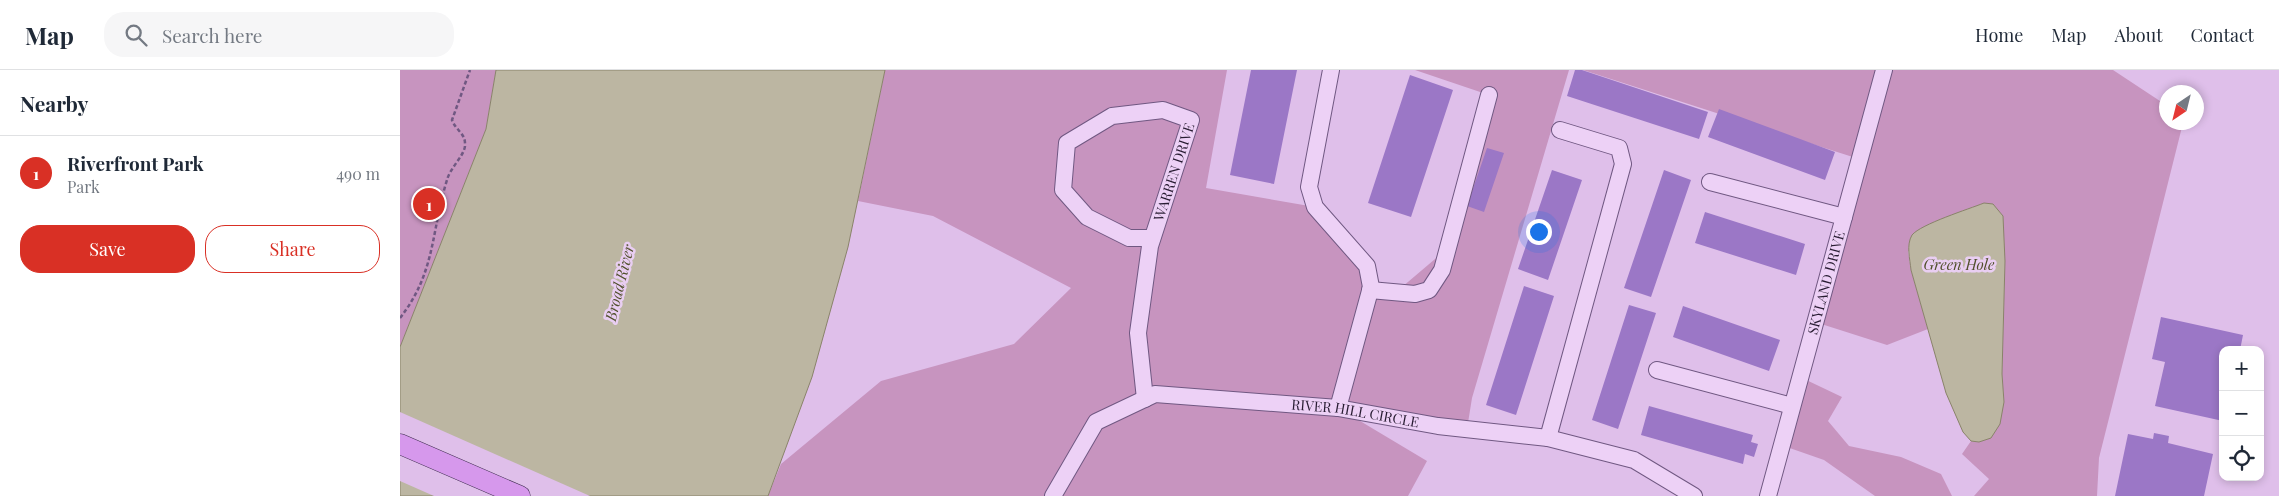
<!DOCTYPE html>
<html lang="en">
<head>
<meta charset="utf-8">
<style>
	:root { --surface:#fff; --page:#f6f6f7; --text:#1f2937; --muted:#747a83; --line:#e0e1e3; --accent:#d93025 }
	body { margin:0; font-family:"Playfair Display",serif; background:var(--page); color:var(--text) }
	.controls { position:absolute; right:15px; bottom:15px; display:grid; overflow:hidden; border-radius:10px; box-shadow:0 2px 8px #0003 }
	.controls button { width:45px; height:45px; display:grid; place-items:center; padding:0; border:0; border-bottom:1px solid var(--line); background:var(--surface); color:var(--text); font:25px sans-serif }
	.compass { position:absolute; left:1759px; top:15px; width:45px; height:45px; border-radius:50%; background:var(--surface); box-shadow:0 2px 8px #0003; rotate:215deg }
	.you { position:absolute; left:1138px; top:161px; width:18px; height:18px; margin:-12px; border:4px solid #fff; border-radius:50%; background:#1a73e8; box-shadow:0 0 0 8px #1a73e833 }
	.badge { display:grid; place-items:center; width:32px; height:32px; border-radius:50%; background:var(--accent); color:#fff; font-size:16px; font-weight:700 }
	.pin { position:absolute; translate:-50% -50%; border:2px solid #fff; box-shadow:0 1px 5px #0006 }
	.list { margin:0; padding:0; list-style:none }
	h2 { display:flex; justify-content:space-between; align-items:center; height:65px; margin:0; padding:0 20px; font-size:21px }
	h2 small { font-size:16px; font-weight:400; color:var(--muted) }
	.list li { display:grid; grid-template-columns:32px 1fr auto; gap:15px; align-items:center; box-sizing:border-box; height:75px; padding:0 20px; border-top:1px solid var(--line) }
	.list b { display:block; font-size:19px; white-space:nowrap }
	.list p { margin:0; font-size:16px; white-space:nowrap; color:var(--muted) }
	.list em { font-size:16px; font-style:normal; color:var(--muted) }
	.actions { display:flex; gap:10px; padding:15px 20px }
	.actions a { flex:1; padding:11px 0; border:1px solid var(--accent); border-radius:20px; text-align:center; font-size:18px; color:var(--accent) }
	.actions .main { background:var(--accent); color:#fff }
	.icon { flex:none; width:28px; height:28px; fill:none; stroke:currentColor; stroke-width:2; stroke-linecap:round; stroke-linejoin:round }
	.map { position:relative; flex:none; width:1879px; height:426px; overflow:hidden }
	header { display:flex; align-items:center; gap:30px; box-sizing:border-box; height:70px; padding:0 25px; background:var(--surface); border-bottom:1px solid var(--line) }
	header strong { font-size:24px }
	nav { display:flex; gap:28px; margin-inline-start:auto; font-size:18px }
	.search { width:350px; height:45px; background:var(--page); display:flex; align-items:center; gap:12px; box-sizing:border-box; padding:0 18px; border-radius:20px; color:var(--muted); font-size:19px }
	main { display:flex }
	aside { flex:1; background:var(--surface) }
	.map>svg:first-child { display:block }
	.green { fill:#c794bf }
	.water { fill:#bcb6a2; stroke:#89836a }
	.pier { fill:#dfbfea }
	.building { fill:#9b77c6 }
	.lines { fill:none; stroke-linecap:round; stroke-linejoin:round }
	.minor-casing { stroke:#705882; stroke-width:18 }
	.major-casing { stroke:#3e2d4f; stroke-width:21 }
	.path { stroke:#705882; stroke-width:2.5; stroke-dasharray:4 2.5; stroke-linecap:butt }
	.minor { stroke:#edd1f6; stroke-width:16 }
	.major { stroke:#d698ec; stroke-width:20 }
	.labels { text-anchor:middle; stroke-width:5; stroke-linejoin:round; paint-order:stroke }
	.street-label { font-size:14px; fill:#281c32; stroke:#e9cef2 }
	.water-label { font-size:15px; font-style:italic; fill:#51502c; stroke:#e9cef2 }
</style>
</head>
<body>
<header>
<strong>Map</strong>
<div class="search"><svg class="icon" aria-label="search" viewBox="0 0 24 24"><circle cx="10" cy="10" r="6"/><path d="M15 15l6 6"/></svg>Search here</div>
<nav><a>Home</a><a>Map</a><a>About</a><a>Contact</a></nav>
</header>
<main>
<aside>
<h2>Nearby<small></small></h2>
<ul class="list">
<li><span class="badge">1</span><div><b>Riverfront Park</b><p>Park</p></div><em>490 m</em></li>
</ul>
<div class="actions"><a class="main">Save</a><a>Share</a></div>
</aside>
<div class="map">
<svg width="1879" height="426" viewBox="0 0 1879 426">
	<rect width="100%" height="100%" fill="#dfbfea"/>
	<!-- green -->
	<path class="green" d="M 0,0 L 96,0 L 86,59 L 0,277 Z
		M 485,0 L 827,0 L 806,118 L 915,137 L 967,196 L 971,217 L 995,223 L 1048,178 L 1089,25 L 1015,0 L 1169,0 L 1072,328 L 1067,359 L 940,339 L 1027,391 L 1008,426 L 368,426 L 381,394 L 481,311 L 614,274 L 671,218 L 533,146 L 458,131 Z
		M 1183,0 L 1713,0 L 1766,35 L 1766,52 L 1783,53 L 1699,388 L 1697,426 L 1574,426 L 1589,409 L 1562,384 L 1571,371 L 1579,372 L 1604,332 L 1602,304 L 1605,191 L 1508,181 L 1511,200 L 1528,259 L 1487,275 L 1415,252 L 1459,89 Z
		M 1400,307 L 1442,327 L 1428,351 L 1449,376 L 1501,387 L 1541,404 L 1552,426 L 1475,426 L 1424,390 L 1381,375 Z"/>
	<!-- water -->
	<path class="water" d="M 96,0 L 485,0 L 448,177 L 412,307 L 368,426 L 0,426 L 0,277 L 86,59 Z
		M 1584,133 L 1593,134 L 1603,146 L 1605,191 L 1602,304 L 1604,332 L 1600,354 L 1591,368 L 1579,372 L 1571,371 L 1563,362 L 1546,323 L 1511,200 C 1510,189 1506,175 1512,165 C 1521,154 1569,139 1584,133 Z"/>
	<!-- pier -->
	<path class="pier" d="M 0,342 L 190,426 L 34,426 L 0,411 Z"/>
	<!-- building -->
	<path class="building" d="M 851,0 L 897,0 L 874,114 L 830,105 Z
		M 1175,0 L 1182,0 L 1308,42 L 1299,69 L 1167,26 Z
		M 1010,5 L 1053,20 L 1011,147 L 968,133 Z
		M 1319,39 L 1435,82 L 1425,110 L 1308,67 Z
		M 1087,78 L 1104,83 L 1084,142 L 1067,136 Z
		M 1152,100 L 1182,110 L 1148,210 L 1118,199 Z
		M 1264,100 L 1291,110 L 1251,227 L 1224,218 Z
		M 1305,142 L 1405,174 L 1396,205 L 1295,173 Z
		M 1124,216 L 1154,226 L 1116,345 L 1086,335 Z
		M 1229,235 L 1256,243 L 1218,359 L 1192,350 Z
		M 1283,236 L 1380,270 L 1369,301 L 1273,267 Z
		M 1761,247 L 1843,265 L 1840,280 L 1823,280 L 1823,351 L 1755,336 L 1765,292 L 1752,289 Z
		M 1249,336 L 1353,365 L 1351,372 L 1358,374 L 1354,387 L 1345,384 L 1343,394 L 1241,365 Z
		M 1754,363 L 1769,366 L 1768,373 L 1813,384 L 1804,426 L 1715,426 L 1728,364 L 1753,369 Z"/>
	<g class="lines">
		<!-- minor casing -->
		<g class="minor-casing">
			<g id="minor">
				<path d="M 931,0 L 909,117 L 915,137 L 967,196 L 971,217 L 938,338"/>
				<path d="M 1310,112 L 1444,147"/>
				<path d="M 970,220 L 1015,224 L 1029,220 L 1042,200 L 1089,25"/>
				<path d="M 1257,300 L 1392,336"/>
				<path id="s1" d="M 745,329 L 738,263 L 750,176 L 791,50 L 763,40 L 712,46 L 667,73 L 663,120 L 687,147 L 729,168 L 752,168"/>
				<path d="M 1148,368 L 1223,94 L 1219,78 L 1160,60"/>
				<path id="s2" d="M 653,426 L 696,352 L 755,324 L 938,338 L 1038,356 L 1148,368 L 1234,390 L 1294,426"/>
				<path id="s3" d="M 1368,426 L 1484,0"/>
			</g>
		</g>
		<!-- major casing -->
		<g class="major-casing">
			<path id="major" d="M 0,374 L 120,426"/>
		</g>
		<!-- path -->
		<path class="path" d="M 0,248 C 36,202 31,161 47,110 C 50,98 64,86 65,76 C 66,63 56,61 52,50 L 70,0"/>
		<!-- minor -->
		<use href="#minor" class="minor"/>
		<!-- major -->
		<use href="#major" class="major"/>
	</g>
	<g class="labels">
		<!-- street labels -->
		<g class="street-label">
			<text dy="5" stroke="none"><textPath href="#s1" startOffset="232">WARREN DRIVE</textPath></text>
			<text dy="5" stroke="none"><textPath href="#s3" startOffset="221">SKYLAND DRIVE</textPath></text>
			<text dy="5" stroke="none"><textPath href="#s2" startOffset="352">RIVER HILL CIRCLE</textPath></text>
		</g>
		<!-- water labels -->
		<g class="water-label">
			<text x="1559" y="200">Green Hole</text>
			<text transform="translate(220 213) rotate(-76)" y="5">Broad River</text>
		</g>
	</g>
</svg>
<div class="controls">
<button>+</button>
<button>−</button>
<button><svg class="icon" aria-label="locate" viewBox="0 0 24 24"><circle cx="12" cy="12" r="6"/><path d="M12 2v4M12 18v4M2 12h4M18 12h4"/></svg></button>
</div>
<svg class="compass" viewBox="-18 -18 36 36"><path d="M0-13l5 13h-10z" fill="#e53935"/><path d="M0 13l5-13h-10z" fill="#747a83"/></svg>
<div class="you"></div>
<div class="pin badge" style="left:29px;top:134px">1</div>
</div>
</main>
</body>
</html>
